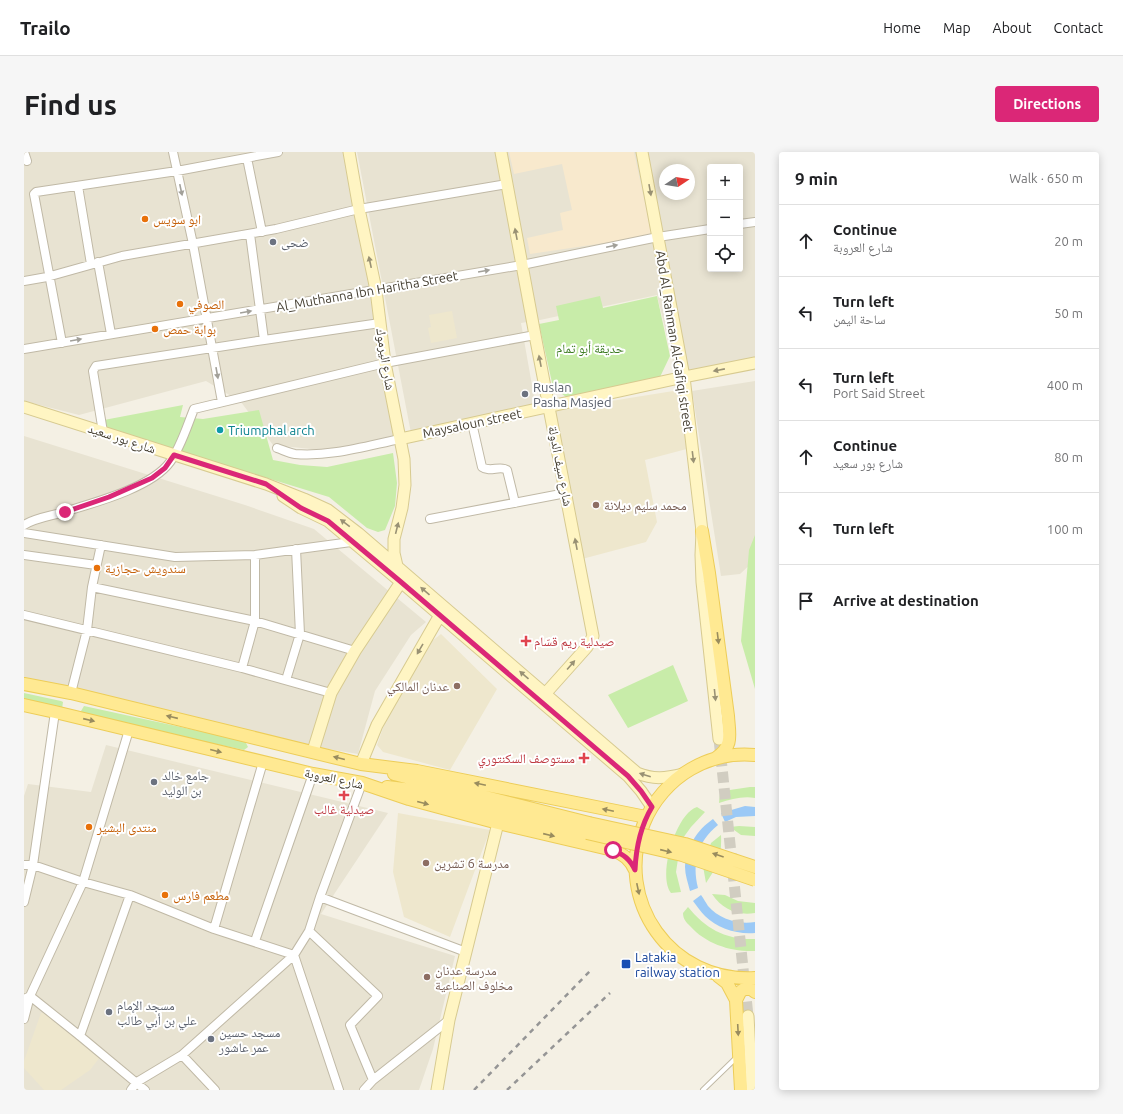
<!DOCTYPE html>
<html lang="en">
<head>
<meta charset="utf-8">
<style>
	:root { --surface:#fff; --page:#f6f6f6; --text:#202124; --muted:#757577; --line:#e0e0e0; --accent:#db2777 }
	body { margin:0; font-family:Ubuntu,"Noto Naskh Arabic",sans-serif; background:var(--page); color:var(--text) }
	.controls { position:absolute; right:12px; top:12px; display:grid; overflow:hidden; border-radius:4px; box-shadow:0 2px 10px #0003 }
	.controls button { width:36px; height:36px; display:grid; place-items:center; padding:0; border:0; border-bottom:1px solid var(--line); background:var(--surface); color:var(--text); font:20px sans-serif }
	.compass { position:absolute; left:635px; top:12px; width:36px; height:36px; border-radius:50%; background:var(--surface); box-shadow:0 2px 10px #0003; rotate:78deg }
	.stop { position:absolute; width:12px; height:12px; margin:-9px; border:3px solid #db2777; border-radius:50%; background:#fff }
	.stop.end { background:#db2777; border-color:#fff; box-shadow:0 1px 4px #0008 }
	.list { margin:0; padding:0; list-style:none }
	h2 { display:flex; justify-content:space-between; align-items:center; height:52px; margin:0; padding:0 16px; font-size:17px }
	h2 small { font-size:13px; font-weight:400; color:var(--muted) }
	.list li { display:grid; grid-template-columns:26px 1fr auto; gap:12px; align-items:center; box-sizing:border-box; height:72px; padding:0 16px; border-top:1px solid var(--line) }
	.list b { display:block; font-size:15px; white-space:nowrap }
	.list p { margin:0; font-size:13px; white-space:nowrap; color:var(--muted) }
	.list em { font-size:13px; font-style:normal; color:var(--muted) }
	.icon { flex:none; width:22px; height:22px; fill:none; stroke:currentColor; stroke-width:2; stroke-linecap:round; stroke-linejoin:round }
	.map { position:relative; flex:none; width:731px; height:938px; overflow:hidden; border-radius:4px }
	header { display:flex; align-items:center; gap:24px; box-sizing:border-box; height:56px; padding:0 20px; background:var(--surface); border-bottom:1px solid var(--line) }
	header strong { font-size:19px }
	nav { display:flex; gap:22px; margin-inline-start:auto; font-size:14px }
	.intro { display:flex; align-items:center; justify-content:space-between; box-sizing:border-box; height:96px; padding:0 24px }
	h1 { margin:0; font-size:28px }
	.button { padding:10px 18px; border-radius:4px; background:var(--accent); color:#fff; font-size:14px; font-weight:700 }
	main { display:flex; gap:24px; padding:0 24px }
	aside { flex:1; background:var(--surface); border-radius:4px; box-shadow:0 2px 10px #0003 }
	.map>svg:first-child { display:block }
	.residential { fill:#e8e3d2; fill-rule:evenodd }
	.commercial { fill:#f8e9cd }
	.education { fill:#eee7cd }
	.green { fill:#c8eca9 }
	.water { fill:#9bc9f6 }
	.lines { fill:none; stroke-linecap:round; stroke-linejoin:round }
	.secondary-tunnel { stroke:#d1cdc1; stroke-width:11; stroke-dasharray:11 5.5; stroke-linecap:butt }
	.lane-casing { stroke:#c0b9a6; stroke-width:6 }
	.street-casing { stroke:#c0b9a6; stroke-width:10 }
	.secondary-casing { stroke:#d7ca90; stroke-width:13 }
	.primary-casing { stroke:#edcd58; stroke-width:14 }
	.lane { stroke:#fff; stroke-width:4 }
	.street { stroke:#fff; stroke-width:8 }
	.secondary { stroke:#fff5c3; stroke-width:11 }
	.primary { stroke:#ffe992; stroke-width:12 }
	.rail { stroke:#959595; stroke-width:2.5; stroke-dasharray:5 5; stroke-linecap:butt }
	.primary-bridge-casing { stroke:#edcd58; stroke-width:14; stroke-linecap:butt }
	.primary-bridge { stroke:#ffe992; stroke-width:12 }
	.oneway { fill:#a2a099 }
	.oneway2 { fill:#999174 }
	.oneway3 { fill:#998c5e }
	.route { stroke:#db2777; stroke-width:5 }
	.food-dot { fill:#e8710a; stroke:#fff; stroke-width:1.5 }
	.worship-dot { fill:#6b7280; stroke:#fff; stroke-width:1.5 }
	.culture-dot { fill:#0f9aa8; stroke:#fff; stroke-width:1.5 }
	.education-dot { fill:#8d6e63; stroke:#fff; stroke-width:1.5 }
	.health-dot { fill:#e0444e; stroke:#fff; stroke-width:1.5 }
	.transit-dot { fill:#1a4fb4; stroke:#fff; stroke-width:1.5 }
	.labels { text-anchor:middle; stroke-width:4; stroke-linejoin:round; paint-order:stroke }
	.food-label { font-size:13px; fill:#c56008; stroke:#fff; text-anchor:start }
	.worship-label { font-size:13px; fill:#5b616d; stroke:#fff; text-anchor:start }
	.street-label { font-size:13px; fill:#464033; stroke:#fff }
	.park-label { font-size:13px; fill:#3d7c22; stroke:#fff }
	.culture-label { font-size:13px; fill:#0d838f; stroke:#fff; text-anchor:start }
	.education-label { font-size:13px; fill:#785e54; stroke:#fff; text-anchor:start }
	.health-label { font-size:13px; fill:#be3a42; stroke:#fff; text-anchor:start }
	.transit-label { font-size:13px; fill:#164399; stroke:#fff; text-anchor:start }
</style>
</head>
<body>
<header>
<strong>Trailo</strong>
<nav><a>Home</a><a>Map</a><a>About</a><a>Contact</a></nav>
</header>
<div class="intro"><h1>Find us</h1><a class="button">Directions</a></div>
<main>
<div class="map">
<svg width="731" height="938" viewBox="0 0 731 938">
	<rect width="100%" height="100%" fill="#f4f0e4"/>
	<!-- residential -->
	<path class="residential" d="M 0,0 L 322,0 L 372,285 L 306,299 L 249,293 L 217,250 L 182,229 L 55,263 L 0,249 Z
		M 333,0 L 731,0 L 731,211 L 653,226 L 633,143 L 516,168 L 497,171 L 512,256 L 387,281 ZM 686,15 L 716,15 L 716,117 L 686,117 ZM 641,18 L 665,18 L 665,42 L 641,42 Z
		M 731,229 L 731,408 L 716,422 L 697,424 L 668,239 Z
		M 0,284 L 221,353 L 290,377 L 402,470 L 387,483 L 351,539 L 334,602 L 153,572 L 0,534 Z
		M 82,593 L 364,661 L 297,762 L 431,804 L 409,897 L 395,938 L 0,938 L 0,644 L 4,632 L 67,640 Z"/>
	<!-- commercial -->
	<path class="commercial" d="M 485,0 L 610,0 L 628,84 L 506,102 L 503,86 L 539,78 L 536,61 L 548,58 L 538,12 L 490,22 Z"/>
	<!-- education -->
	<path class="education" d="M 428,159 L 433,186 L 407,191 L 404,176 L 407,175 L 405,163 Z
		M 668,236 L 674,294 L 621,308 L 633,370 L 622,390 L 558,407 L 529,270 L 531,258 Z
		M 417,482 L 473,537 L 426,618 L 359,600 L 353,593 L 373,537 L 408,489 Z
		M 374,661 L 466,678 L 426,785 L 380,765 L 369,720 Z
		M 17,861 L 24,861 L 76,905 L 66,918 L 37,938 L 20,938 L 0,916 L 0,909 Z"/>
	<!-- green -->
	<path class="green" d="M 576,144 L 579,156 L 633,144 L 646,204 L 636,225 L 542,245 L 529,235 L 515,172 L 535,168 L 532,154 Z
		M 159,253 L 156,265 L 179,267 L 235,258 L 249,308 L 276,313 L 303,315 L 369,301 L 373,331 L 371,354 L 361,378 L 354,380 L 343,376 L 305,345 L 81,276 L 80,268 Z
		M 731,383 L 731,537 L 717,489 L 725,398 Z
		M 649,513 L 664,549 L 604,576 L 584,543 Z
		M 0,541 L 37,549 L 39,550 L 38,557 L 0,550 Z
		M 60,554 L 221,589 L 224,595 L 220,598 L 59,564 L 57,559 Z
		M 726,635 L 731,635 L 731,646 C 719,644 707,647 695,651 L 696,641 L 699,639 Z
		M 673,655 L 681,660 L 667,675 L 659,686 L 654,707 L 652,720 L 657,740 L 647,741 C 633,724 652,661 673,655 Z
		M 715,674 L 731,675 L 731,684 L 717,683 L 706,675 Z
		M 697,683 C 698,703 694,714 682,731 L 679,714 L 687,691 Z
		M 688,742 L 701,743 L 714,749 L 731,751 L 731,761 C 713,764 698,757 688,742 Z
		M 664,755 C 682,777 702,788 731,787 L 731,799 C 707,800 682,792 666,774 C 662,770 659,767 659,761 Z"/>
	<!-- water -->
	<path class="water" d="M 721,654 L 731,655 L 731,664 L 712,665 L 701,670 L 697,661 Z
		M 689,667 L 694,673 C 673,690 668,711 674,736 L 666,739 C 664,731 661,723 661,715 C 662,695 673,678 689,667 Z
		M 677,743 C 680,747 682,751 684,754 C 695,767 715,773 731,770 L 731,781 C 714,783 693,776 681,764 C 677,760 673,754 669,749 Z"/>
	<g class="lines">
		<!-- secondary-tunnel -->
		<path class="secondary-tunnel" d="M 695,587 L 724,864"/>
		<!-- lane casing -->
		<g class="lane-casing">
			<path id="lane" d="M 679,938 L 713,905"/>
		</g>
		<!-- street casing -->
		<g class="street-casing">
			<path id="street" d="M 0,0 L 3,9
				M 149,0 L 169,92 L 198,250
				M 223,6 L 238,80
				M 54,34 L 67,112
				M 716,72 L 731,70
				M 226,82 L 240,188
				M 74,110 L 87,182
				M 0,129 L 23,125 L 98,104 L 252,77 L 335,57 L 483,32
				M 38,191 L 10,42 L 12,40 L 153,19 L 254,0
				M 0,197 L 498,113 L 634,85 L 686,77
				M 448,271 L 458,315 C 466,321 476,313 483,318 L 491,351
				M 79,280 L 69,219 L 72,214 L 240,188 L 356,171
				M 253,296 C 259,298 265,301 271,302 C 306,305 342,294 376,287
				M 406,367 L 542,341
				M 0,373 C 13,365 29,364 43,359 C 73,350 128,335 146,310 C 157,295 163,274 170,257 L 361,211 L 511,183
				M 0,381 L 151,405 L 231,403 L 327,390
				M 0,403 L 72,413
				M 68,435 L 231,469 L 331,499
				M 0,463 L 218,516 L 307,541
				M 218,516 L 231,469 L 231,403
				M 262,528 L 276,482 L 272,397
				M 47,541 L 63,478 L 68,435 L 77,393
				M 0,713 L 9,713 L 59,730 L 106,743 L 190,777 L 270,803 L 315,938
				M 296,745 L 442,800
				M 0,750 L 9,713 L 31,560
				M 190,777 L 239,610
				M 285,779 L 354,844 L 326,873 L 349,928
				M 231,789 L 289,622
				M 0,847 L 6,844 L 59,730 L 105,578
				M 0,867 L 6,844 L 56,884 L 121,938
				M 56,884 L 106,743
				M 158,903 L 191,938
				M 107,938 L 113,930 L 158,903 L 270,803 L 285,779 L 296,745 L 338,631
				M 340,938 L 349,928 L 425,868"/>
		</g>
		<!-- secondary casing -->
		<g class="secondary-casing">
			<path id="secondary" d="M 325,0 L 335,57 L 352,138 L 361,211 L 380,307 L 381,333 L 378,356 L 370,387 L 370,401 L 373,414
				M 477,0 L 511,183 L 569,484 L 563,495 L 521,542
				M 618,0 L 660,225 L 678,379 L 677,403 L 678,430 L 695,587
				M 0,255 L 242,332 L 280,347 L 304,358 L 334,381 L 613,621 C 630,628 642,626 659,622
				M 376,287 L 660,225 L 731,211
				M 259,344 L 277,356 L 304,369 L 377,430 L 604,624 L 617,639 L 628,655
				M 289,599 L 307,541 L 331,499 L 377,430
				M 337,612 L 353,573 L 416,463
				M 724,864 L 728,938
				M 413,938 L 425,868 L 474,671"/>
		</g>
		<!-- primary casing -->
		<g class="primary-casing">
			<path id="primary" d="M 678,379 L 685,421 L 704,564 C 705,582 710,594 692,606
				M 0,532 L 47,541 L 337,612 L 393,619 L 622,665
				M 0,553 L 31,560 L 289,622 L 338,631 L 385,647 L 474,671 L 589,698 C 600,703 606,707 611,718
				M 731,603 C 709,601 686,606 667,617 C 646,629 629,649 620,671 C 589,749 647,831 731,826
				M 370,622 L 565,671
				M 363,635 L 388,638 L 563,681
				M 694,824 L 703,831 L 712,848 L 717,938
				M 712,848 L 716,840 L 720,837 L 727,837 L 731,840"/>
		</g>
		<!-- lane -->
		<use href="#lane" class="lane"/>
		<!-- street -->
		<use href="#street" class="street"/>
		<!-- secondary -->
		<use href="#secondary" class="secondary"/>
		<!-- primary -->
		<use href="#primary" class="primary"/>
		<!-- rail -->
		<path class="rail" d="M 450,938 L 567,818
			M 483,938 L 586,841"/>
		<!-- primary-bridge casing -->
		<g class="primary-bridge-casing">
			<path id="primary-bridge" d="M 565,671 L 661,692 L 731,715
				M 563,681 L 658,703 L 731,728"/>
		</g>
		<!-- primary-bridge -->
		<use href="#primary-bridge" class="primary-bridge"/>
	</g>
	<!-- one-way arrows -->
	<defs><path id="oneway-solid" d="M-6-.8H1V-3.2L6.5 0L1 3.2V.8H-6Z"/></defs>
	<g class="oneway">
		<use href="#oneway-solid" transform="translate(157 38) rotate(78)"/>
		<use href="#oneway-solid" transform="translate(588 94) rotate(-12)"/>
		<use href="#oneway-solid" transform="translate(460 119) rotate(-10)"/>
		<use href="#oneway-solid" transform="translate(222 160) rotate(-10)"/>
		<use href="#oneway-solid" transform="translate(52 188) rotate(-10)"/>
		<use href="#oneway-solid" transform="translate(193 221) rotate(80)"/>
	</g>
	<g class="oneway2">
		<use href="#oneway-solid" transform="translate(626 38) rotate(80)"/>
		<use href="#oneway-solid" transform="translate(492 82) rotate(-101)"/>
		<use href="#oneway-solid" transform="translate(346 110) rotate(-102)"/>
		<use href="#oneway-solid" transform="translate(516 209) rotate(-101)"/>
		<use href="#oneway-solid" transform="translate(695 218) rotate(169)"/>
		<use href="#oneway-solid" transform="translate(669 305) rotate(83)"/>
		<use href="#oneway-solid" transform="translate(321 371) rotate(-143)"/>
		<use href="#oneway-solid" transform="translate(373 376) rotate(-76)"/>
		<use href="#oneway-solid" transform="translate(552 392) rotate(-101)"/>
		<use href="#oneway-solid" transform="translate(401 439) rotate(-139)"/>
		<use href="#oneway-solid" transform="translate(396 497) rotate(120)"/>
		<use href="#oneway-solid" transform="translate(547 513) rotate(-49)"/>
		<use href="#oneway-solid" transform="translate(500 523) rotate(-139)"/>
		<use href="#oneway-solid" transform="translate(691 543) rotate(84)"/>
		<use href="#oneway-solid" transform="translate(621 623) rotate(-163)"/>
	</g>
	<g class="oneway3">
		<use href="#oneway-solid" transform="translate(694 486) rotate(83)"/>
		<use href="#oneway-solid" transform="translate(148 565) rotate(-167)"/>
		<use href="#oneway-solid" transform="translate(65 568) rotate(13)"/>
		<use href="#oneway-solid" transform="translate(192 599) rotate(14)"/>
		<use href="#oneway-solid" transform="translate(315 606) rotate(-166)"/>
		<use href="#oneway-solid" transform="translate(456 632) rotate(-168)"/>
		<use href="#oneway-solid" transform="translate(399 651) rotate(15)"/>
		<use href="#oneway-solid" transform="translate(584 658) rotate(-168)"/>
		<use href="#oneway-solid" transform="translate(525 683) rotate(13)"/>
		<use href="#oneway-solid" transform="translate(642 699) rotate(13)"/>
		<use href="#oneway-solid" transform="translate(694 703) rotate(-161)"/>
		<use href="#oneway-solid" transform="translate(614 737) rotate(78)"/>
		<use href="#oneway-solid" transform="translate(714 878) rotate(87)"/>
	</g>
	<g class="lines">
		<!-- route -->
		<path class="route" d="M 41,360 L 85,345 L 128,326 L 141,316 L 150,303 L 242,332 L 277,356 L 304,369 L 377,430 L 604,624 L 617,639 L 628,655 C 616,675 612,696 611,718 C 606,707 600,703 589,698"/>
	</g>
	<!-- markers -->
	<g class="food-dot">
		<circle cx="121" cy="67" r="4"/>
		<circle cx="156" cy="152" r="4"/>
		<circle cx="131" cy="177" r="4"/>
		<circle cx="73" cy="416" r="4"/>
		<circle cx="65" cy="675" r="4"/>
		<circle cx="141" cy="743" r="4"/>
	</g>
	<g class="worship-dot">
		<circle cx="249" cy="90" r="4"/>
		<circle cx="501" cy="242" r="4"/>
		<circle cx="130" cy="630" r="4"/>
		<circle cx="85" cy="860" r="4"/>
		<circle cx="187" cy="887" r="4"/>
	</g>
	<circle class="culture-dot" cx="196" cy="278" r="4"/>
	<g class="education-dot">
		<circle cx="572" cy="353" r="4"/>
		<circle cx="433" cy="534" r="4"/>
		<circle cx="402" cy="711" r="4"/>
		<circle cx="403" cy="825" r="4"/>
	</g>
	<g class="health-dot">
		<path d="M500 483h4v4h4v4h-4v4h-4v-4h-4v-4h4z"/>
		<path d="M558 600h4v4h4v4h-4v4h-4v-4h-4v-4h4z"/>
		<path d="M318 637h4v4h4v4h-4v4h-4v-4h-4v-4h4z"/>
	</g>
	<rect class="transit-dot" x="597" y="807" width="10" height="10" rx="2"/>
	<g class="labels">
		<!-- food labels -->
		<g class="food-label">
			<text x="129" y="72">ابو سويس</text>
			<text x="164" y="157">الصوفي</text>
			<text x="139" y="182">بوابة حمص</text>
			<text x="81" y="421">سندويش حجازية</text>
			<text x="73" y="680">منتدى البشير</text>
			<text x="149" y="748">مطعم فارس</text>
		</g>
		<!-- worship labels -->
		<g class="worship-label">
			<text x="257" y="95">ضحى</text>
			<text x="509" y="240">Ruslan<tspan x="509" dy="15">Pasha Masjed</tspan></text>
			<text x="138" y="628">جامع خالد<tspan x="138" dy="15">بن الوليد</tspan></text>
			<text x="93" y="858">مسجد الإمام<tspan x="93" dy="15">علي بن أبي طالب</tspan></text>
			<text x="195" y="885">مسجد حسين<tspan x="195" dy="15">عمر عاشور</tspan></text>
		</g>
		<!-- street labels -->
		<g class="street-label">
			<text transform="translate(343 139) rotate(-10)" y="5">Al_Muthanna Ibn Haritha Street</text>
			<text transform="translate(651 189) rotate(81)" y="5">Abd Al_Rahman Al-Gafiqi street</text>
			<text transform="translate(362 207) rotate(81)" y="5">شارع اليرموك</text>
			<text transform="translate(448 271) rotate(-12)" y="5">Maysaloun street</text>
			<text transform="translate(98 286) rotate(18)" y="5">شارع بور سعيد</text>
			<text transform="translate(537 314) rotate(79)" y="5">شارع سيف الدولة</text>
			<text transform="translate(310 626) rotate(12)" y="5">شارع العروبة</text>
		</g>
		<!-- park labels -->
		<g class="park-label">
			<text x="566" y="201">حديقة أبو تمام</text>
		</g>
		<!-- culture labels -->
		<g class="culture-label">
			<text x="204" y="283">Triumphal arch</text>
		</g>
		<!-- education labels -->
		<g class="education-label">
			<text x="580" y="358">محمد سليم ديلانة</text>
			<text x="425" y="539" text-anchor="end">عدنان المالكي</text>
			<text x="410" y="716">مدرسة 6 تشرين</text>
			<text x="411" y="823">مدرسة عدنان<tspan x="411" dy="15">مخلوف الصناعية</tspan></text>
		</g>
		<!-- health labels -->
		<g class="health-label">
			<text x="510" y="494">صيدلية ريم قسّام</text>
			<text x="551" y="611" text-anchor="end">مستوصف السكنتوري</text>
			<text x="320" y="662" text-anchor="middle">صيدلية غالب</text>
		</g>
		<!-- transit labels -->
		<g class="transit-label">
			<text x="611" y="810">Latakia<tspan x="611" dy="15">railway station</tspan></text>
		</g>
	</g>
</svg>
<div class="controls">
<button>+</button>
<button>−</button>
<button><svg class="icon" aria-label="locate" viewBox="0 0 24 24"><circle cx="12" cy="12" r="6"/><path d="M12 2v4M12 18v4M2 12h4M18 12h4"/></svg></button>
</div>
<svg class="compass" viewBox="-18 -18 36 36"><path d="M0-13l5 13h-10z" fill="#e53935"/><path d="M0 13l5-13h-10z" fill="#757577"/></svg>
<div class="stop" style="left:589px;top:698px"></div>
<div class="stop end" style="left:41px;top:360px"></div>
</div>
<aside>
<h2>9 min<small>Walk · 650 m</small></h2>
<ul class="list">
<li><svg class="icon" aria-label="ahead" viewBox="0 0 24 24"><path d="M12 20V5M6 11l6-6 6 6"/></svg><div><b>Continue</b><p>شارع العروبة</p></div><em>20 m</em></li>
<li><svg class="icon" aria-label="left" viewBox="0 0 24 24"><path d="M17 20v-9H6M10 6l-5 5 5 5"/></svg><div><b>Turn left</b><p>ساحة اليمن</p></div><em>50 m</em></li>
<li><svg class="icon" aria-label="left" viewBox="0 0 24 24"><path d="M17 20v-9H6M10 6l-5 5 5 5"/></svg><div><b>Turn left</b><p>Port Said Street</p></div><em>400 m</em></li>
<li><svg class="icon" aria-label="ahead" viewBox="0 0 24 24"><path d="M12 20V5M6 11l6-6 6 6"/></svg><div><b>Continue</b><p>شارع بور سعيد</p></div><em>80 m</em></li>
<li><svg class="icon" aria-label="left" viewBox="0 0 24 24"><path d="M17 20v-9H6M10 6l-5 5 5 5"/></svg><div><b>Turn left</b></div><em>100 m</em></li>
<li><svg class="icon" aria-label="arrive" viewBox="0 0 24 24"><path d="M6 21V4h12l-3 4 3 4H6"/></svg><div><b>Arrive at destination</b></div></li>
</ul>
</aside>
</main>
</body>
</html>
